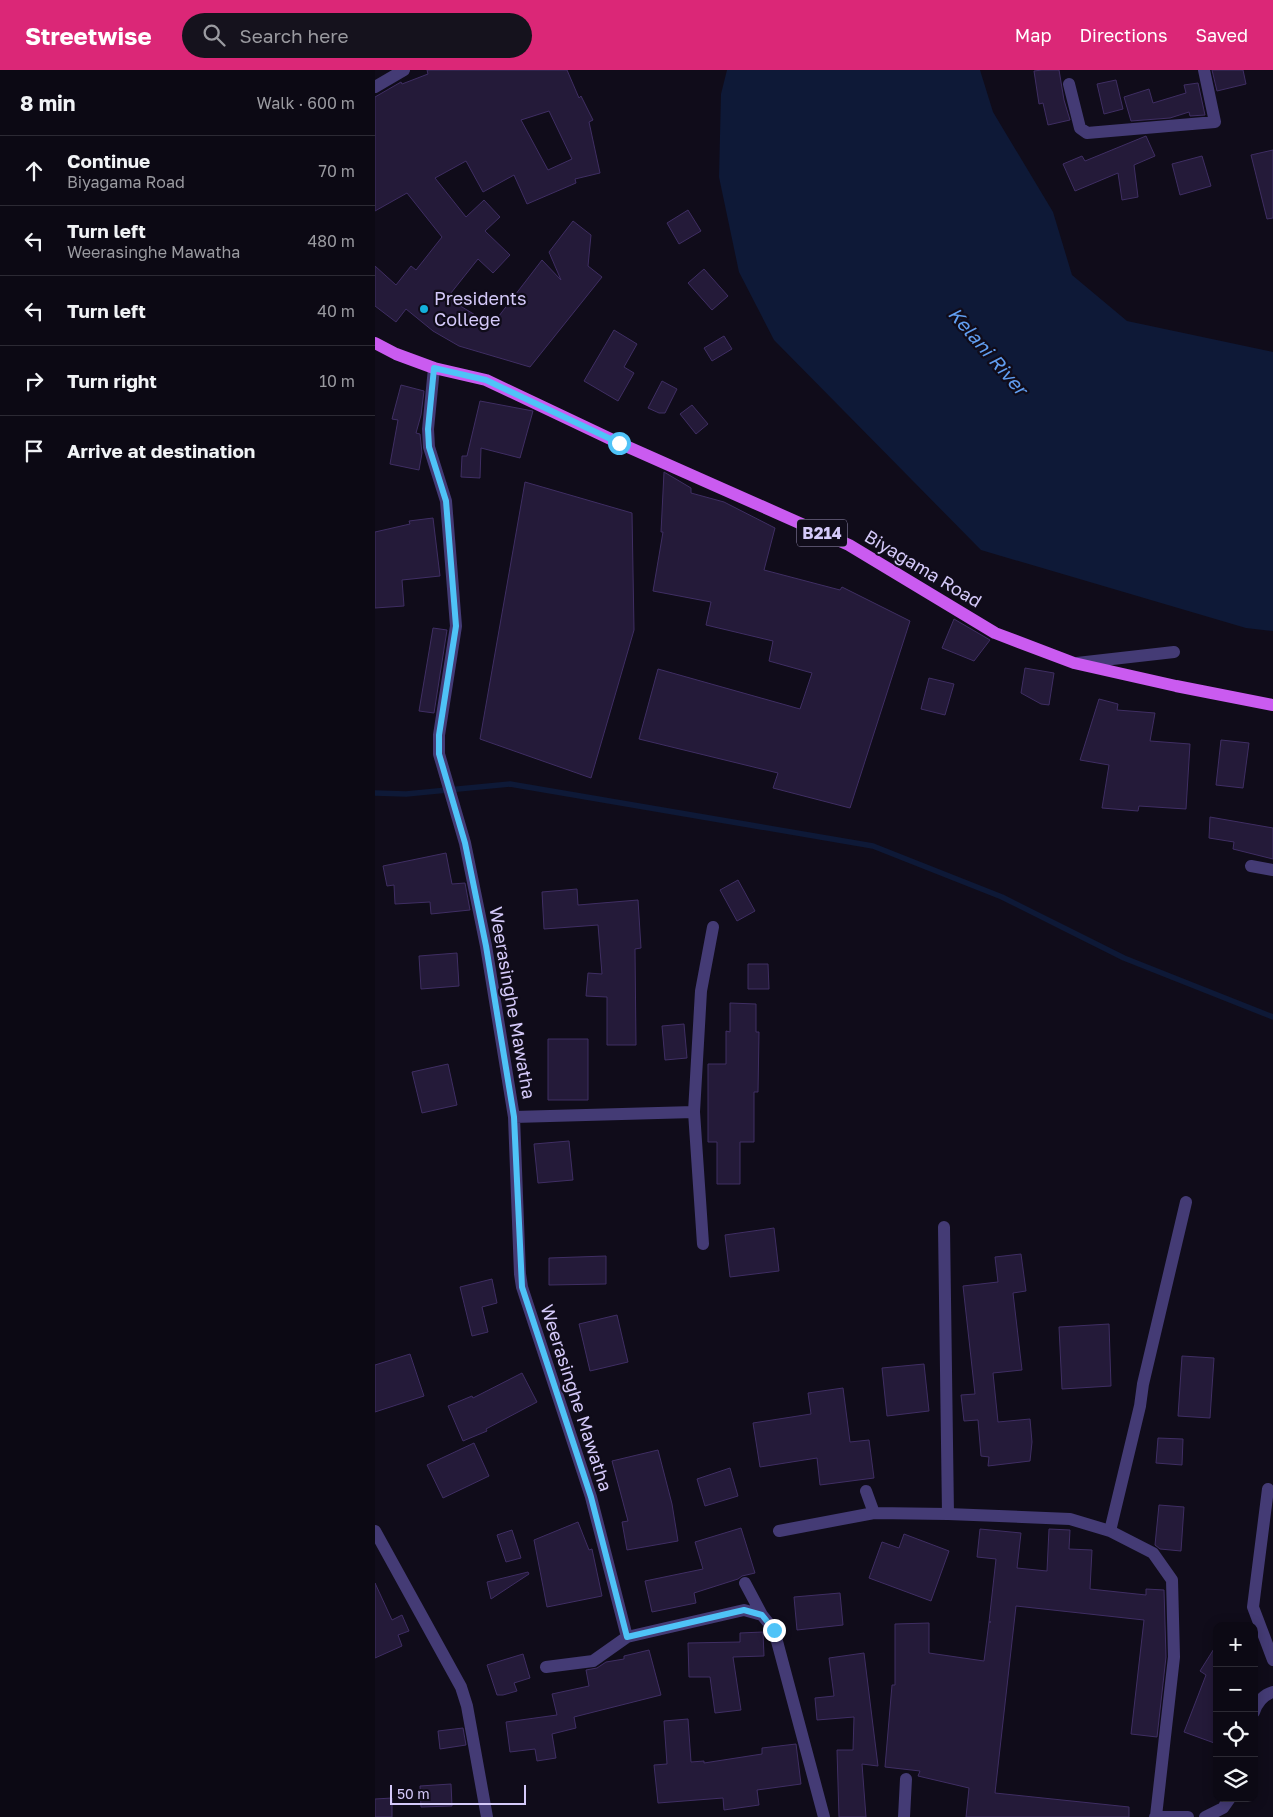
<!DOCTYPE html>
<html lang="en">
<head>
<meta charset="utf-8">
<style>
	:root { --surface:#0c0914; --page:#15121d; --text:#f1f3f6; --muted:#9a9aa0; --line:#2c2a34; --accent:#db2777 }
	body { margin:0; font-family:"Golos Text",sans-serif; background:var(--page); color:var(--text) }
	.controls { position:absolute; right:15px; bottom:15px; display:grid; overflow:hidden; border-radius:10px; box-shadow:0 2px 12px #0003 }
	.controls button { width:45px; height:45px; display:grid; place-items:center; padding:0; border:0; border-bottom:1px solid var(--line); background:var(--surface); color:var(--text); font:25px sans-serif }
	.scale { position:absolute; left:15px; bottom:12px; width:136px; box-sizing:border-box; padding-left:5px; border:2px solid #d5cafa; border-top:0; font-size:14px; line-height:18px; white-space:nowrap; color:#d5cafa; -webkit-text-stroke:4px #100c1a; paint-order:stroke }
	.stop { position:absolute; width:15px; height:15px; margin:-11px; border:4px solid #4fc3f7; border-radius:50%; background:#fff }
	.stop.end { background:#4fc3f7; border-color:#fff; box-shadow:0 1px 5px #0008 }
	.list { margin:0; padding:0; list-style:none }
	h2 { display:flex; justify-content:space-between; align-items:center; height:65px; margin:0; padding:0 20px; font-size:21px }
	h2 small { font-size:16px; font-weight:400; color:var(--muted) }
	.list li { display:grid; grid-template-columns:32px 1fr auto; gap:15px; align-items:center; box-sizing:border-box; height:70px; padding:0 20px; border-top:1px solid var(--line) }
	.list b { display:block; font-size:19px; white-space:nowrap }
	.list p { margin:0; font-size:16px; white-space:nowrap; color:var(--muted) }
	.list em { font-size:16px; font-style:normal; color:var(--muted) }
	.icon { flex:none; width:28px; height:28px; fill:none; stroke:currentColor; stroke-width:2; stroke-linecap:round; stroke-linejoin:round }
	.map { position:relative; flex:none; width:898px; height:1747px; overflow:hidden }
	header { display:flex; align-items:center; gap:30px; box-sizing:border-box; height:70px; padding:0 25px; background:var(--accent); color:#fff }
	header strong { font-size:24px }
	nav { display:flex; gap:28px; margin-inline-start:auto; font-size:18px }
	.search { width:350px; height:45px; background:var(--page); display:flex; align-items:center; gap:12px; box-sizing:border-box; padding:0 18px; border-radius:28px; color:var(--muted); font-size:19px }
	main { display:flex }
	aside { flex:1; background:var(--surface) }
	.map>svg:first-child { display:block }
	.water { fill:#0e1937 }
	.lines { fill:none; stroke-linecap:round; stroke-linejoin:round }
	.stream { stroke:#0e1937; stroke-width:5.5 }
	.building { fill:#241a39; stroke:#3f2e63; fill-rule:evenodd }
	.minor { stroke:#443b75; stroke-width:12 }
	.major { stroke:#ca5bf0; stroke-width:12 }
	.route { stroke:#4fc3f7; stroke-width:6 }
	.poi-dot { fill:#14b1dc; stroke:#100c1a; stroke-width:2 }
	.labels { text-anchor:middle; stroke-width:4.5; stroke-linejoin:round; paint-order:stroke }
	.shield { fill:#100c1a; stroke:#9a91b7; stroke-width:1 }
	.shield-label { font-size:16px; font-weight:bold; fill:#d5cafa }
	.poi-label { font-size:18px; fill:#d5cafa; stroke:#100c1a; text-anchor:start }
	.street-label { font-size:18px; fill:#d5cafa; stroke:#100c1a }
	.water-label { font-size:19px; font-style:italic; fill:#619ef1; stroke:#100c1a }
</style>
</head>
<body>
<header>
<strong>Streetwise</strong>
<div class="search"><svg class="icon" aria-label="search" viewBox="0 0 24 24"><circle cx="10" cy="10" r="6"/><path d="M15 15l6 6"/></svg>Search here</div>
<nav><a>Map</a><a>Directions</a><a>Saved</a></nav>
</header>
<main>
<aside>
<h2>8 min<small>Walk · 600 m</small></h2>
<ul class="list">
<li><svg class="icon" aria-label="ahead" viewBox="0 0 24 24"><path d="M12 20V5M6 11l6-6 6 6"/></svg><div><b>Continue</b><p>Biyagama Road</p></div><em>70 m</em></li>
<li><svg class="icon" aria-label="left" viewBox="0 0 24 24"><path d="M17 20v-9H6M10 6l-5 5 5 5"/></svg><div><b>Turn left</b><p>Weerasinghe Mawatha</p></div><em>480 m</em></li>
<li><svg class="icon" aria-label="left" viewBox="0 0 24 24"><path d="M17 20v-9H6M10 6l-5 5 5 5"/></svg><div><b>Turn left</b></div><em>40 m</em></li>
<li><svg class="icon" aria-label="right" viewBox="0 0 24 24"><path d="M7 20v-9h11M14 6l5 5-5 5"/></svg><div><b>Turn right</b></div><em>10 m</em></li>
<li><svg class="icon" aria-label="arrive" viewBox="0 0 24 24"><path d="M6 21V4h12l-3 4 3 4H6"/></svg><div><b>Arrive at destination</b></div></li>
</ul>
</aside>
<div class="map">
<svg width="898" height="1747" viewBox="0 0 898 1747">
	<rect width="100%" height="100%" fill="#100c1a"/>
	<!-- water -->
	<path class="water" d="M 352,0 L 605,0 L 618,42 L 678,142 L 697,205 L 752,251 L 898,282 L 898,561 L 871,558 L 606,480 L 399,270 L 364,202 L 344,107 L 346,24 Z"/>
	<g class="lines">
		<!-- stream -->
		<path class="stream" d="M 0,723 L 31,724 L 135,714 L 498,776 L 627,827 L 749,888 L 898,947"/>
	</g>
	<!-- building -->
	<path class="building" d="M 52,0 L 192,0 L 204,28 L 206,26 L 218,50 L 214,52 L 225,103 L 200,109 L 201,113 L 152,134 L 139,105 L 108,122 L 91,91 L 60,108 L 91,147 L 109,130 L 125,147 L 110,161 L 135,185 L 118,203 L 103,189 L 72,228 L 117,255 L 167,190 L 186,210 L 174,182 L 198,151 L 216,165 L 213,196 L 227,207 L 155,297 L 84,276 L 58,261 L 31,239 L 21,252 L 0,236 L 0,196 L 21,215 L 36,196 L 41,200 L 67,167 L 32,123 L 0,141 L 0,27 L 26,12 L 27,14 L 53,4 ZM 174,41 L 197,89 L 173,100 L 146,50 Z
		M 667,0 L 684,0 L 689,30 L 695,50 L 673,55 L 668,33 L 664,34 L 659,1 Z
		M 837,0 L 868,0 L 871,14 L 842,21 Z
		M 741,10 L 748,39 L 729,44 L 722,14 Z
		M 823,13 L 830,45 L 815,46 L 814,42 L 795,48 L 756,51 L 749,27 L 774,19 L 778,33 L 811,23 L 809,15 Z
		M 771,66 L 780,86 L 759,95 L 763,127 L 747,130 L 743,103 L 700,121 L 688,94 L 707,86 L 710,91 Z
		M 898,80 L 898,148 L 892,149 L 876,85 Z
		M 827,86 L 836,116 L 805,125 L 797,94 Z
		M 313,140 L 326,161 L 304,174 L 292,153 Z
		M 329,199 L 353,226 L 337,240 L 313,213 Z
		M 239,260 L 262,274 L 249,297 L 259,303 L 243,331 L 209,311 Z
		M 349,266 L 357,279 L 337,291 L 329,278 Z
		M 287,311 L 302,319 L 290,343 L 284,343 L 273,338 Z
		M 26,315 L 49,321 L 46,345 L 41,363 L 45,364 L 47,383 L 44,400 L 15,394 L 23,350 L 17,349 Z
		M 105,331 L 158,341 L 145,388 L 106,378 L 105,408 L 86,407 L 87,386 L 92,386 Z
		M 317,335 L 333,354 L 321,364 L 305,344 Z
		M 289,402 L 316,418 L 316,423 L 349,432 L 400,458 L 389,500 L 465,520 L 467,517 L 535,551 L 475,738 L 398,718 L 403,703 L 264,669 L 283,599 L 425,639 L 437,603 L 394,591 L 398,571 L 331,555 L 336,532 L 278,521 L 288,462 L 286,462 Z
		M 150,412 L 257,443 L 259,560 L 216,708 L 105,669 Z
		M 58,448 L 65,506 L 27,510 L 29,536 L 0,538 L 0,462 L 35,454 L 34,451 Z
		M 579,549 L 615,570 L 599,591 L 567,578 Z
		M 58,558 L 72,560 L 59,643 L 44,641 Z
		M 650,598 L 679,603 L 674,635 L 666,634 L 646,623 Z
		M 554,608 L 579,614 L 570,645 L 546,639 Z
		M 724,629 L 743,634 L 742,640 L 780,643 L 775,671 L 815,674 L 811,739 L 764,736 L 763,741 L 727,738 L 734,695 L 705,690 Z
		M 846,670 L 874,673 L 868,718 L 841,715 Z
		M 835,747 L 898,758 L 898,789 L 858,779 L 859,772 L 834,768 Z
		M 71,783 L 77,814 L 90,813 L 95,840 L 56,844 L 55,832 L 20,834 L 19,815 L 12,816 L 8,796 Z
		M 363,810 L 380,841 L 362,851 L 345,820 Z
		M 202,819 L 203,835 L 263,830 L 266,878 L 260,879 L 261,975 L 232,975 L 232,927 L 211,926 L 213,903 L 227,904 L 223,855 L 169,859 L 167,822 Z
		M 82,883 L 84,916 L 46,919 L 44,886 Z
		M 373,894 L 393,894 L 394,919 L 373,919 Z
		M 355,933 L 381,934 L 381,962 L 384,962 L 383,1022 L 379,1022 L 379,1072 L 365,1072 L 365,1114 L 342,1114 L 342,1072 L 333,1072 L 333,994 L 351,994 L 351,961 L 355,962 Z
		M 309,954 L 312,988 L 290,990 L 287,956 Z
		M 173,969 L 213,969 L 213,1030 L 173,1030 Z
		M 73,994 L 82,1035 L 47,1043 L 37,1002 Z
		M 194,1071 L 198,1110 L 163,1113 L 159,1074 Z
		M 399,1158 L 404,1201 L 355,1207 L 350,1165 Z
		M 646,1184 L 651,1221 L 638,1223 L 647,1300 L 618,1303 L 623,1352 L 655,1349 L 657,1372 L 655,1391 L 613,1396 L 614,1387 L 606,1386 L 603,1350 L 589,1351 L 586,1325 L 600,1324 L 588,1216 L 623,1212 L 620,1187 Z
		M 231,1186 L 231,1214 L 174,1215 L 174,1188 Z
		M 117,1209 L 122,1233 L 107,1237 L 113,1262 L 97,1266 L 85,1217 Z
		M 242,1245 L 253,1292 L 215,1301 L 204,1254 Z
		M 734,1254 L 736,1316 L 687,1319 L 684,1257 Z
		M 35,1284 L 49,1326 L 0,1342 L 0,1295 Z
		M 807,1286 L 839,1288 L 835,1348 L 803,1346 Z
		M 549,1294 L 554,1341 L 512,1346 L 507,1298 Z
		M 147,1303 L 162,1332 L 111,1359 L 112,1361 L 88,1371 L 73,1336 L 97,1326 L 98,1328 Z
		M 468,1318 L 475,1372 L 494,1370 L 499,1408 L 445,1415 L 442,1388 L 385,1397 L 378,1353 L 436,1344 L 433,1323 Z
		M 783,1368 L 808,1369 L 807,1395 L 781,1393 Z
		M 99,1373 L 114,1406 L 68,1428 L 52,1395 Z
		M 283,1380 L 297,1434 L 303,1471 L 252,1480 L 247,1452 L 253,1451 L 237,1391 Z
		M 355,1398 L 363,1426 L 330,1436 L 322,1409 Z
		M 784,1435 L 809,1437 L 806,1481 L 785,1479 L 780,1475 Z
		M 203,1452 L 214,1480 L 217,1479 L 227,1526 L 172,1537 L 159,1470 Z
		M 366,1458 L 380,1503 L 367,1506 L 363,1509 L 319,1523 L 321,1533 L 277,1542 L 270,1511 L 328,1499 L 320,1472 Z
		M 605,1459 L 646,1463 L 642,1498 L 672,1501 L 674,1459 L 695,1460 L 694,1479 L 717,1480 L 715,1519 L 771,1525 L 771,1519 L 789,1520 L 791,1587 L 782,1667 L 756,1664 L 769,1550 L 641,1536 L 620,1723 L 754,1737 L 754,1747 L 591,1747 L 594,1718 L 543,1706 L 545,1701 L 510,1697 L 517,1615 L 520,1615 L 520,1554 L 554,1553 L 554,1583 L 609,1591 L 614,1552 L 616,1552 L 614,1552 L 621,1489 L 602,1487 Z
		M 137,1460 L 146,1488 L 131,1492 L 122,1465 Z
		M 529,1464 L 574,1481 L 556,1531 L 494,1508 L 507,1472 L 524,1478 Z
		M 153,1502 L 154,1504 L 116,1529 L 112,1512 Z
		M 0,1513 L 17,1550 L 27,1545 L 34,1561 L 23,1565 L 27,1576 L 0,1588 Z
		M 465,1523 L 468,1555 L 422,1560 L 419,1527 Z
		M 388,1562 L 389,1586 L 358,1587 L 366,1640 L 340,1643 L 335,1607 L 314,1607 L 313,1573 L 365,1572 L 365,1563 Z
		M 842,1574 L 842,1674 L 809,1662 L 831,1605 L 825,1601 Z
		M 274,1580 L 286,1625 L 199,1647 L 201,1658 L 177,1664 L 181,1688 L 162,1691 L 160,1679 L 135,1682 L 131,1652 L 182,1645 L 177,1624 L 214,1616 L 211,1600 L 222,1598 L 231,1592 L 249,1589 L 249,1586 Z
		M 489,1583 L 503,1696 L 487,1694 L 491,1747 L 464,1747 L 462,1680 L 478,1680 L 479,1647 L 442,1650 L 440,1628 L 459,1626 L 454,1588 Z
		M 148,1584 L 155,1608 L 139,1613 L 142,1621 L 128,1625 L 122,1625 L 112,1595 Z
		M 313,1649 L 316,1692 L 329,1691 L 329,1693 L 387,1684 L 387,1678 L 421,1674 L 426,1714 L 382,1720 L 384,1735 L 349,1740 L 348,1728 L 283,1733 L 279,1695 L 292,1694 L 289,1651 Z
		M 88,1658 L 91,1675 L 65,1679 L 63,1661 Z
		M 76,1714 L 77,1736 L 46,1737 L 45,1716 Z
		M 17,1728 L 17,1747 L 0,1747 L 0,1729 Z"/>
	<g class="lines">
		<!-- minor -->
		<path class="minor" d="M 694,14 L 705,58 L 712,63 L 840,52 L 829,0
			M 0,17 L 29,0
			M 59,298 L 53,359 L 54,377 L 71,431 L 81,556 L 64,665 L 64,684 L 90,773 L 111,876 L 139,1047 L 145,1204 L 147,1217 L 216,1427 L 252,1567
			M 702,593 L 799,582
			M 876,796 L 898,800
			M 319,1042 L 328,1174
			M 139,1047 L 319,1042 L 326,921 L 338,857
			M 569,1157 L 573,1444
			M 893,1419 L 878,1537 L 898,1590
			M 491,1421 L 499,1443
			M 0,1461 L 86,1617 L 92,1636 L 112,1747
			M 404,1461 L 499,1443 L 573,1444 L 695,1449 L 735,1461 L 778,1483 L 797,1510 L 799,1587 L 781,1746
			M 735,1461 L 765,1336 L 768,1314 L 811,1132
			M 370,1513 L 387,1545
			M 171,1597 L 218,1591 L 252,1567 L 369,1540 L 387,1545 L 399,1560 L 449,1747
			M 879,1642 C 882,1633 888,1625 898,1622
			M 529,1747 L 531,1709
			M 780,1747 L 813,1747
			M 830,1747 L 848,1738 L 855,1728"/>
		<!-- major -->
		<path class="major" d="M 0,273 L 21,284 L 59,298 L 111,310 L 244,373 L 474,475 L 620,563 L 699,593 L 801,616 L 898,635"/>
	</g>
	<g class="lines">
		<!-- route -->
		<path class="route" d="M 244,373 L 111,310 L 59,298 L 53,359 L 54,377 L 71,431 L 81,556 L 64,665 L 64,684 L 90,773 L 111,876 L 139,1047 L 147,1217 L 216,1427 L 252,1567 L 369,1540 L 387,1545 L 399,1560"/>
	</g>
	<!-- markers -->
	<circle class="poi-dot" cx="49" cy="239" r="5"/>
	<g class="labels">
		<!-- shield labels -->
		<rect class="shield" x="422" y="449.5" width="50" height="27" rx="4"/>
		<g class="shield-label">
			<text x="447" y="469">B214</text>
		</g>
		<!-- poi labels -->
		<g class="poi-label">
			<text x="59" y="235">Presidents<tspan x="59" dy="21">College</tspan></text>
		</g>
		<!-- street labels -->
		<g class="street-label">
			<text transform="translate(548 499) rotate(31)" y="6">Biyagama Road</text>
			<text transform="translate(137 933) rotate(80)" y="6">Weerasinghe Mawatha</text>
			<text transform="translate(201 1328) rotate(72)" y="6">Weerasinghe Mawatha</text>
		</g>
		<!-- water labels -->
		<g class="water-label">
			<text transform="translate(613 281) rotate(49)" y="7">Kelani River</text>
		</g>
	</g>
</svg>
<div class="controls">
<button>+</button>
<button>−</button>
<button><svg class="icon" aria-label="locate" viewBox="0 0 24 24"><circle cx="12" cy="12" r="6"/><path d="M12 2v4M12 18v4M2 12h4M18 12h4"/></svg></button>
<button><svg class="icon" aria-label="layers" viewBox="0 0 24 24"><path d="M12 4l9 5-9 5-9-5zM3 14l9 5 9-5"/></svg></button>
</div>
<div class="scale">50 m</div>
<div class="stop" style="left:244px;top:373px"></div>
<div class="stop end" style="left:399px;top:1560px"></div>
</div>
</main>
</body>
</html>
